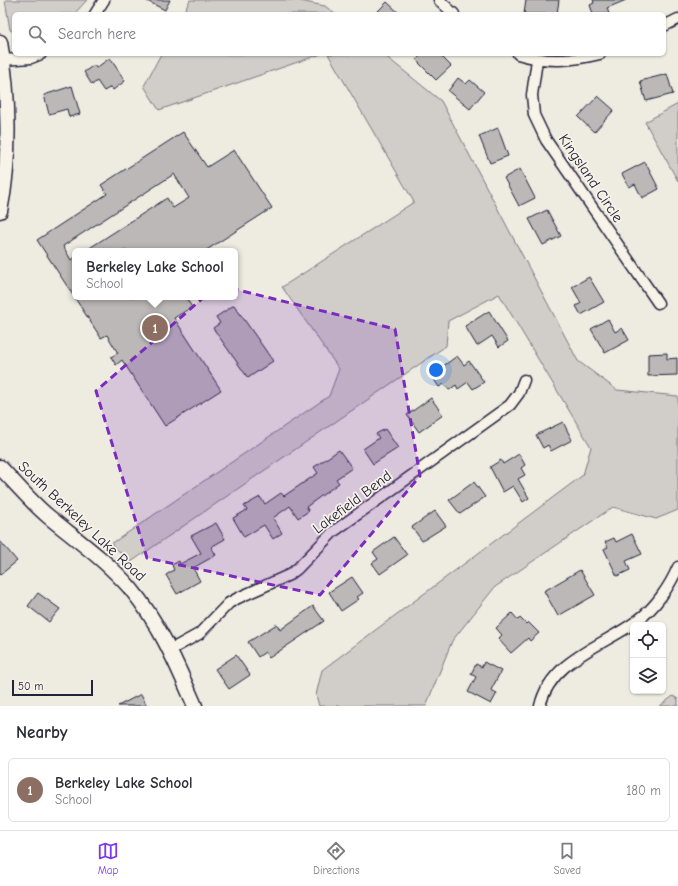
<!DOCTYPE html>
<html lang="en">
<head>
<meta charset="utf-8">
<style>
	:root { --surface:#fff; --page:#f7f7f7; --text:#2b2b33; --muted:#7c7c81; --line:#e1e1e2; --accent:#7c3aed }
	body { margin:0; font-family:"Comic Neue",sans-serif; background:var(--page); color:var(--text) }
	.controls { position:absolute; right:12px; bottom:12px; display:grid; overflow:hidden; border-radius:6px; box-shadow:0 1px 3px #0004 }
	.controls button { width:36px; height:36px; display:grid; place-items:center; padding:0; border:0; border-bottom:1px solid var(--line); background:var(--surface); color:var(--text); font:20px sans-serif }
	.scale { position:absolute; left:12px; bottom:10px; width:81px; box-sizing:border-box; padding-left:4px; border:2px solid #22223b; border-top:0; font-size:11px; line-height:14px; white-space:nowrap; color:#22223b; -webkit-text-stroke:3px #f7f3e8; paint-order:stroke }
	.you { position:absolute; left:436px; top:370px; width:14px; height:14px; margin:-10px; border:3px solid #fff; border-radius:50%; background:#1a73e8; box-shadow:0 0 0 6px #1a73e833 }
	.badge { display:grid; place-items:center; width:26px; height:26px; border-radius:50%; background:var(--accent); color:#fff; font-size:13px; font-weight:700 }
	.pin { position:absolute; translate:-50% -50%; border:2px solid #fff; box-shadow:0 1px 4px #0006 }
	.popup { position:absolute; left:72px; top:248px; width:166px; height:52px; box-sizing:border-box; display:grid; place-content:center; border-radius:6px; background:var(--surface); filter:drop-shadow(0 1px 3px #0005); font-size:13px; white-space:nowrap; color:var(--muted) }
	.popup b { font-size:15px; color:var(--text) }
	.popup::after { content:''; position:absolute; left:50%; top:100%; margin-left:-8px; border:8px solid transparent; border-top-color:var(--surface) }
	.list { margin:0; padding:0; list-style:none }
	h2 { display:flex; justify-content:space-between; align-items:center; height:52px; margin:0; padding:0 16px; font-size:17px }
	h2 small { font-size:13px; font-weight:400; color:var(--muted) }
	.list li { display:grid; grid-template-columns:26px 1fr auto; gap:12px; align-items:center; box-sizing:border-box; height:64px; margin:0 8px 8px; padding:0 8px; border:1px solid var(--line); border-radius:6px }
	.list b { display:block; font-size:15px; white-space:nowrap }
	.list p { margin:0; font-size:13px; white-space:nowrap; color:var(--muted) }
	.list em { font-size:13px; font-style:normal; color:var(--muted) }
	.icon { flex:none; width:22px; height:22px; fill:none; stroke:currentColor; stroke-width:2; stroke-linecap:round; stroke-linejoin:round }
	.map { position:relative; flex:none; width:678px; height:706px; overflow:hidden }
	.search { position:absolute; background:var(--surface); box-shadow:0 1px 3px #0004; left:12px; right:12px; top:12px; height:44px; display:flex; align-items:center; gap:10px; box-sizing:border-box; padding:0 14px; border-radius:6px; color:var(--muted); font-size:15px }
	.sheet { height:124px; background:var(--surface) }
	nav { display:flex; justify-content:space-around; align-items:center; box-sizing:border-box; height:56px; border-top:1px solid var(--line); background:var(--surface); font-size:11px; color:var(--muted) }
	nav a { display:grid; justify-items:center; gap:2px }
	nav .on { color:var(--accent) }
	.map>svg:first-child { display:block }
	.green { fill:#d1cdc9; stroke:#7a7882 }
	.building { fill:#bbb8b7; stroke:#22223b }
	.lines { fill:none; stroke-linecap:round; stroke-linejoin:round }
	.street-casing { stroke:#22223b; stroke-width:13 }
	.secondary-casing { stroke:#22223b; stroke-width:17 }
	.street { stroke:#f7f3e8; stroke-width:10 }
	.secondary { stroke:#f7f3e8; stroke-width:14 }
	.marked { fill:#7b2cbf; fill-opacity:0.2; stroke:#7b2cbf; stroke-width:3; stroke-dasharray:8 5; stroke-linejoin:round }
	.labels { text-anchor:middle; stroke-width:3.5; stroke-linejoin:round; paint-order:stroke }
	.street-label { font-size:15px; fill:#22223b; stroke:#f7f3e8 }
</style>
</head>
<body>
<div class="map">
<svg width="678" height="706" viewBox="0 0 678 706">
	<rect width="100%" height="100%" fill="#eeebe1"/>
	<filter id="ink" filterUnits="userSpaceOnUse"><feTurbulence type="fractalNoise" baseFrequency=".025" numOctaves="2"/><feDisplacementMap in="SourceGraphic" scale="8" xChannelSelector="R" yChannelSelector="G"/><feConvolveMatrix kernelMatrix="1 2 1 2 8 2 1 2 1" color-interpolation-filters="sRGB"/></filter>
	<g filter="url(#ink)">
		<!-- green -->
		<path class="green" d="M 5,0 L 87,0 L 74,14 L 14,14 L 14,32 L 10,30 Z
			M 190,0 L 295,0 L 325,6 L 335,14 L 183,14 Z
			M 161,54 L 321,54 L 159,110 L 144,86 Z
			M 328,54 L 383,54 L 441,101 L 578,361 L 617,390 L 678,396 L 678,510 L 656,519 L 613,507 L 495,587 L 452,641 L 426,706 L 319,706 L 316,695 L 322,670 L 583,475 L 591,447 L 499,294 L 448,321 L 446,346 L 131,562 L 111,544 L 329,396 L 339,369 L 282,287 L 414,202 Z
			M 678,104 L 678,181 L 645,122 Z
			M 673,696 L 678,699 L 678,706 L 660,706 Z"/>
		<!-- building -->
		<path class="building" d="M 145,0 L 170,0 L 165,10 Z
			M 526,0 L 559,0 L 557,14 L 524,14 Z
			M 593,0 L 626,0 L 607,8 L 609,14 L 593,14 L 590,5 L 594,3 Z
			M 387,2 L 400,14 L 375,14 Z
			M 422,54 L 439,54 L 451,66 L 436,80 L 416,60 Z
			M 110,58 L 125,81 L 113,90 L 111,87 L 104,91 L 97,81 L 92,85 L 84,72 L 94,65 L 96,68 Z
			M 667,74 L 673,94 L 646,101 L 640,81 Z
			M 458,78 L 466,84 L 470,80 L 484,92 L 470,109 L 448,91 Z
			M 72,86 L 80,114 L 69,117 L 67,109 L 49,114 L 44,95 Z
			M 598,96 L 614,110 L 594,132 L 578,117 Z
			M 498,128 L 508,156 L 490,163 L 479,136 Z
			M 183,132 L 207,167 L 234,150 L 272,208 L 205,251 L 85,251 L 167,198 L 173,208 L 189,198 L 174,174 L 63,246 L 71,260 L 75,257 L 75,297 L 185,297 L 192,307 L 174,318 L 221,390 L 165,426 L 122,360 L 116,365 L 111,357 L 118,353 L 107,335 L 101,338 L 37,240 L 107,194 L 101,185 Z
			M 645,162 L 659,189 L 642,198 L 635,184 L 629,187 L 622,174 Z
			M 520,169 L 535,198 L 519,206 L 504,178 Z
			M 547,210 L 561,236 L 543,245 L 529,219 Z
			M 589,277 L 604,302 L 581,315 L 576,306 L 581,303 L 572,287 Z
			M 234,305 L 273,361 L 248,378 L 213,328 L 220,323 L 216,317 Z
			M 489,311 L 508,341 L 499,347 L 492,336 L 477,346 L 465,326 Z
			M 608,319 L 615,332 L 622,328 L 629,340 L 605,353 L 591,329 Z
			M 667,353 L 667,359 L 677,358 L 677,375 L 648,376 L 648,354 Z
			M 457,356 L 464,365 L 469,361 L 484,382 L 473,389 L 468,382 L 458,389 L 456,385 L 449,390 L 444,384 L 439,387 L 431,375 Z
			M 431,398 L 443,415 L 419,432 L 407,415 Z
			M 563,422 L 572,440 L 551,451 L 548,445 L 543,448 L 536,435 Z
			M 385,429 L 398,448 L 373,464 L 363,449 L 379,438 L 376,434 Z
			M 339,450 L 352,468 L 336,479 L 339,483 L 306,507 L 309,511 L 298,518 L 290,506 L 273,518 L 282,533 L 273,539 L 264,525 L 244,537 L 233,518 L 247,510 L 244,506 L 260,497 L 265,504 L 281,493 L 284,496 L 318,473 L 314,467 Z
			M 519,454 L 525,465 L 521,468 L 525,475 L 518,479 L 529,498 L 523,502 L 513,486 L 503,492 L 490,467 L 501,460 L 503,464 Z
			M 474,482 L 485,497 L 460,514 L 449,500 Z
			M 435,511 L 446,526 L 422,541 L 412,527 Z
			M 216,523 L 225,539 L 211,547 L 216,555 L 193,568 L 200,581 L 177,594 L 166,575 L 174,570 L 172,565 L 179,561 L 180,564 L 201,553 L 191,536 Z
			M 632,534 L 642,554 L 626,561 L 630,570 L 617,576 L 604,549 L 608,547 L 605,542 L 614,538 L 616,542 Z
			M 394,537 L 407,555 L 380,574 L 372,563 L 378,559 L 373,552 Z
			M 0,541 L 17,561 L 0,575 Z
			M 580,570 L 595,595 L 558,616 L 544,591 Z
			M 352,577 L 363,593 L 357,597 L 359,599 L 341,611 L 329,592 Z
			M 38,593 L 60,609 L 49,622 L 28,606 Z
			M 313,606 L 324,621 L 269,658 L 265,652 L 258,657 L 248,642 L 277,624 L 280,630 Z
			M 512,613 L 518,620 L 520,618 L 526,624 L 528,622 L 539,633 L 530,641 L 528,638 L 511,653 L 498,639 L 502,635 L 496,628 Z
			M 236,655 L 250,675 L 229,689 L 215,669 Z
			M 484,662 L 501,671 L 491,690 L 497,693 L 491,704 L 468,692 L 476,677 L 471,674 L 476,664 L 482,667 Z
			M 141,694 L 147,706 L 118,706 Z"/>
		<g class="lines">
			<!-- street casing -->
			<g class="street-casing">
				<path id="street" d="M 439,0 L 454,14
					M 95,14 L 104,0
					M 664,26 L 678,19
					M 518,54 C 547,63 571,61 600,54
					M 3,60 L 31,58 L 41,54
					M 537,60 L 532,95 L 534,115 L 546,140 L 658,303
					M 170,650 L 199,634 L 229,603 L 238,598 L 289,575 L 297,569 L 333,532 L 510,405 L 519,393 L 524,380
					M 540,706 C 551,659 604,646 638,620 C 655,608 670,586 678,567"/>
			</g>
			<!-- secondary casing -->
			<g class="secondary-casing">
				<path id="secondary" d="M 0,42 C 9,95 11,159 0,211
					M 0,467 C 16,484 31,502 49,517 C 77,540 107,561 131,589 C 160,624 177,665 195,706"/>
			</g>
			<!-- street -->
			<use href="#street" class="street"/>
			<!-- secondary -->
			<use href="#secondary" class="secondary"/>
		</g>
	</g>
	<!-- marked area -->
	<path class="marked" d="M 218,285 L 395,329 L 420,476 L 320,595 L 147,558 L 96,391 Z"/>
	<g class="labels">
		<!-- street labels -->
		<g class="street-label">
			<text transform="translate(591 178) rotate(56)" y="5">Kingsland Circle</text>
			<text transform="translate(352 502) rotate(-37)" y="5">Lakefield Bend</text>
			<text transform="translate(82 521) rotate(43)" y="5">South Berkeley Lake Road</text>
		</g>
	</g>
</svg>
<div class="controls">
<button><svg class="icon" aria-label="locate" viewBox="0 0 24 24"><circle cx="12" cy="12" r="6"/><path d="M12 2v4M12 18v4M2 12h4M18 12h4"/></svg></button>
<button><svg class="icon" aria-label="layers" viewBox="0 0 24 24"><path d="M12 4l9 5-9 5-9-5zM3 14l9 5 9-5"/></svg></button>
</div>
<div class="scale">50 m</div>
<div class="you"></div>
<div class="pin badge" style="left:155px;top:328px;background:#8d6e63">1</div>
<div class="popup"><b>Berkeley Lake School</b>School</div>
<div class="search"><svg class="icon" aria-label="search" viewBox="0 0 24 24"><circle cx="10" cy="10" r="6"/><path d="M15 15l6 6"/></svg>Search here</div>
</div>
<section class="sheet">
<h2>Nearby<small></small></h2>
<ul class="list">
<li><span class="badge" style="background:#8d6e63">1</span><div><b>Berkeley Lake School</b><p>School</p></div><em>180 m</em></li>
</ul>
</section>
<nav>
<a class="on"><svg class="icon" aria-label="map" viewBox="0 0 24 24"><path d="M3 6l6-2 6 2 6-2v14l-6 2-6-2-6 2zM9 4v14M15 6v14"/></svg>Map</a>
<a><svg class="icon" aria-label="directions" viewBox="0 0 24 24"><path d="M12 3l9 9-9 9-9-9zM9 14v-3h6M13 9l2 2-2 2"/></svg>Directions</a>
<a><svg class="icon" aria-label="saved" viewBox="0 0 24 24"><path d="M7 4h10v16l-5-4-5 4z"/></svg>Saved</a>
</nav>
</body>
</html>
